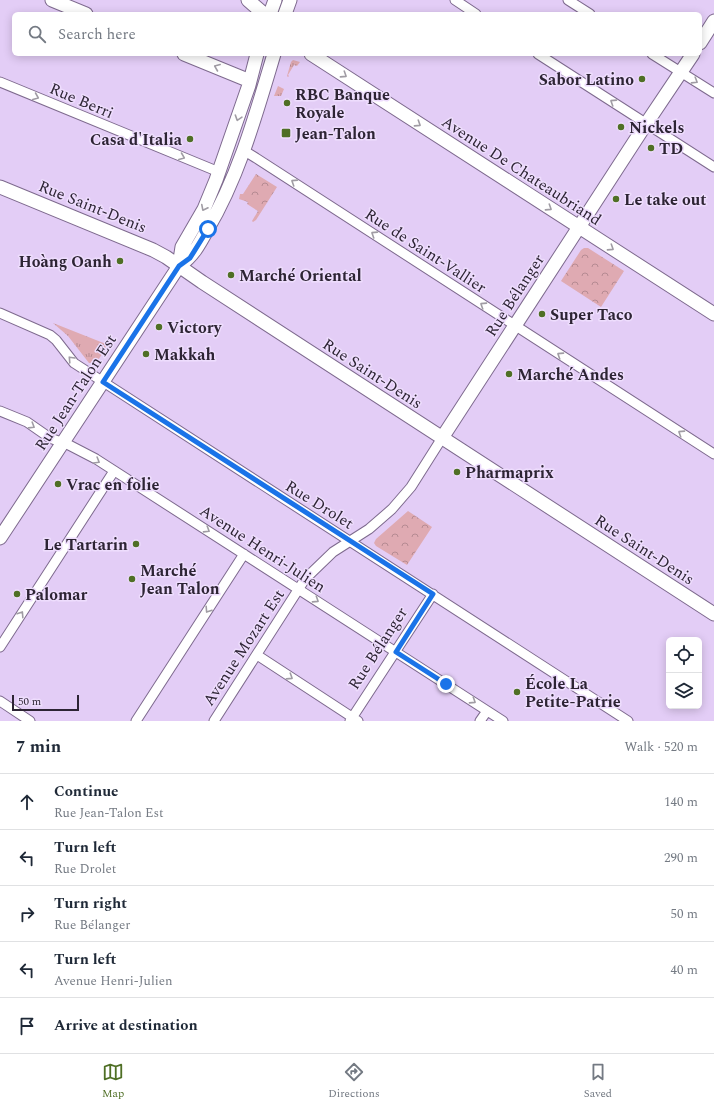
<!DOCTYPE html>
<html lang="en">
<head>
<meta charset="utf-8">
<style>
	:root { --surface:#fff; --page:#f2f2f3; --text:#1f2937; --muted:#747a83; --line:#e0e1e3; --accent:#4f6f25 }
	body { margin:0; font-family:Spectral,serif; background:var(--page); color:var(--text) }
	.controls { position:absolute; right:12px; bottom:12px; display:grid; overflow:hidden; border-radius:6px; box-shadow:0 2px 10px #0003 }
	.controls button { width:36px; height:36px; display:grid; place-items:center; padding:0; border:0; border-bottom:1px solid var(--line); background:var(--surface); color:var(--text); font:20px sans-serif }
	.scale { position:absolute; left:12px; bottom:10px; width:67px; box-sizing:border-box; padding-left:4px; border:2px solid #2d2434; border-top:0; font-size:11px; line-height:14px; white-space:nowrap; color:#2d2434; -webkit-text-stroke:3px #eeddfd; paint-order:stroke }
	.stop { position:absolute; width:12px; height:12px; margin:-9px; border:3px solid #1a73e8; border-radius:50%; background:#fff }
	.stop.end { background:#1a73e8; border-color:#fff; box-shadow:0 1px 4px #0008 }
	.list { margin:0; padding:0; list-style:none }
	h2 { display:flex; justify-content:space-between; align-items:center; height:52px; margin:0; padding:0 16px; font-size:17px }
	h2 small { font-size:13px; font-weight:400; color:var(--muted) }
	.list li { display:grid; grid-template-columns:26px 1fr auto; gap:12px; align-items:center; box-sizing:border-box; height:56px; padding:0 16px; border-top:1px solid var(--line) }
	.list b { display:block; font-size:15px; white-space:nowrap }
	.list p { margin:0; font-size:13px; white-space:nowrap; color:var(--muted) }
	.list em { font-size:13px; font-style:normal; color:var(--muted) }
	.icon { flex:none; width:22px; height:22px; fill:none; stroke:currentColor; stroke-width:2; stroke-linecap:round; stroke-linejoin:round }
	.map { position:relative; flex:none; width:714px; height:721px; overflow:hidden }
	.search { position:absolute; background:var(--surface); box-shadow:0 2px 10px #0003; left:12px; right:12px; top:12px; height:44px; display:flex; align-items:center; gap:10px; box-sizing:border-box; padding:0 14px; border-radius:6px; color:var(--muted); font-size:15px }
	.sheet { height:332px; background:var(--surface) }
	nav { display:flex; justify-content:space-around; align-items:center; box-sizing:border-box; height:56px; border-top:1px solid var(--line); background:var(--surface); font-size:11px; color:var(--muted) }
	nav a { display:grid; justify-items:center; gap:2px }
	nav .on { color:var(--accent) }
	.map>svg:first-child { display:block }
	.grass { fill:url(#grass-tufts) }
	.park { fill:url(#park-crowns) }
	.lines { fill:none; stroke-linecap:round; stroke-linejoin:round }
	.street-casing { stroke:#7e6a8e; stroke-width:11 }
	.secondary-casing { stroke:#7e6a8e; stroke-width:15 }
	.street { stroke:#fff; stroke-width:9 }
	.secondary { stroke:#fff; stroke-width:13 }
	.oneway { stroke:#a09ca4 }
	.route { stroke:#1a73e8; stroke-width:5 }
	.poi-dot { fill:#4f6f25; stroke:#eeddfd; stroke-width:1.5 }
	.labels { text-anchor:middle; stroke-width:3; stroke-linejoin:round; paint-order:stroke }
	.poi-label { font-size:16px; font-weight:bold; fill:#2d2434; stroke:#eeddfd; text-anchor:start }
	.street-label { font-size:16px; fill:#2d2434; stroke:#eeddfd }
</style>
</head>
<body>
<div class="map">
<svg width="714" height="721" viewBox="0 0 714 721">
	<defs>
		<pattern id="grass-tufts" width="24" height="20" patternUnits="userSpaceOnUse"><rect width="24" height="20" fill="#dfaab2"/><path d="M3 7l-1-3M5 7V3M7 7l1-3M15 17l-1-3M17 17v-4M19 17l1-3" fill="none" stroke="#b58a92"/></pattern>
		<pattern id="park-crowns" width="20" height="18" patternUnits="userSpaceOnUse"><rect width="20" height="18" fill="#dfaab2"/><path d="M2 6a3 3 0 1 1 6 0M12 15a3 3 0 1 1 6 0" fill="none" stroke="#b58a92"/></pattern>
	</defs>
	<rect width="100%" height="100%" fill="#e3cdf6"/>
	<!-- grass -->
	<path class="grass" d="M 293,60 L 300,62 L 297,66 L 294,65 L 288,75 L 289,76 L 288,77 L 287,76 L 291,62 Z
		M 278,86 L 284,89 L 281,96 L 274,96 Z
		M 53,323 L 106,344 L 108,346 L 107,347 L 96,363 L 89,363 L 68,336 Z"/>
	<!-- park -->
	<path class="park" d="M 256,174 L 277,187 L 256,220 L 253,222 L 252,221 L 258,211 L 247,204 L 248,202 L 239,199 L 240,194 L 243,194 Z
		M 584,248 L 588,248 L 624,271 L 601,307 L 561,281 L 581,250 Z
		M 408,511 L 432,527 L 407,565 L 376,546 L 374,543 L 376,539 Z"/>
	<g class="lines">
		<!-- street casing -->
		<g class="street-casing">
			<path id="street" d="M 455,0 L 476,14
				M 568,0 L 590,14
				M 538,54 L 714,167
				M 652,54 L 714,93
				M 0,82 L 219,172
				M 243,150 L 256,158 L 714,454
				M 0,313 L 50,335 L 56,340 L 74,363 L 628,721
				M 0,411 L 27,422 L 50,438 L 69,445 L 96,459 L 503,721
				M 0,647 L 114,471
				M 257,655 L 358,721
				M 0,701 L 30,721
				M 136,721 L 244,554
				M 214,721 L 305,579 L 333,552 L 369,529 L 392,509 L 411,487 L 442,438
				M 350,721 L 433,594
				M 480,721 L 487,711"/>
		</g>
		<!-- secondary casing -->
		<g class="secondary-casing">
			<path id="secondary" d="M 52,0 L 86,14
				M 248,0 L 264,14
				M 270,14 L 275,0
				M 285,14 L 290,0
				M 700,43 L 714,21
				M 184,54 L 250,81
				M 311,54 L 714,314
				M 0,187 L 153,250 L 166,257 L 202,282 L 714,614
				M 179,266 L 182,247 L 204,209 L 216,180 L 249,85 L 257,54
				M 442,438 L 642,130 L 693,54
				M 0,538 L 179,266 C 193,256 199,245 207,230 C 239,176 256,114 274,54"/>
		</g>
		<!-- street -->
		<use href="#street" class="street"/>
		<!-- secondary -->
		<use href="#secondary" class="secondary"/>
	</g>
	<!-- one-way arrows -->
	<defs><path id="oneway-chevron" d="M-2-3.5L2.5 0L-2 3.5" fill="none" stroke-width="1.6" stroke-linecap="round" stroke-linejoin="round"/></defs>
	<g class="oneway">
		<use href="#oneway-chevron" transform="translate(217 67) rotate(-158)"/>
		<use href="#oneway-chevron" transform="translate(344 75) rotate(33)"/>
		<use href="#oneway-chevron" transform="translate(695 81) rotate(32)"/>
		<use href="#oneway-chevron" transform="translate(36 97) rotate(23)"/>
		<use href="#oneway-chevron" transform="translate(613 102) rotate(-147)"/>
		<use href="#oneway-chevron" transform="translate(238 118) rotate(108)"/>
		<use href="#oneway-chevron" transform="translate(418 124) rotate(33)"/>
		<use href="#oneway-chevron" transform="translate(182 157) rotate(22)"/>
		<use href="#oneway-chevron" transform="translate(294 182) rotate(-147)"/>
		<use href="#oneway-chevron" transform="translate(204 208) rotate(117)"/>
		<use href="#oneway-chevron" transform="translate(549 208) rotate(33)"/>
		<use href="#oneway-chevron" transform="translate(374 234) rotate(-147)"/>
		<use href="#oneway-chevron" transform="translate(611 248) rotate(33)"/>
		<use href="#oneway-chevron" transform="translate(483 305) rotate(-147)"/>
		<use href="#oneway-chevron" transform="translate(560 355) rotate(-147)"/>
		<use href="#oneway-chevron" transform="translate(71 359) rotate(-133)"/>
		<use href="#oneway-chevron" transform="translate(32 426) rotate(32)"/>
		<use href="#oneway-chevron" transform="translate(681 433) rotate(-147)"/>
		<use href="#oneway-chevron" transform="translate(97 461) rotate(31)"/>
		<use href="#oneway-chevron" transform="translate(207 530) rotate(32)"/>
		<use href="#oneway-chevron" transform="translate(316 600) rotate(33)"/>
		<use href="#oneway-chevron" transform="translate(208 610) rotate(123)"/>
		<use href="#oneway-chevron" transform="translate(21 614) rotate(-57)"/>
		<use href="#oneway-chevron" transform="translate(290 677) rotate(33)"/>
		<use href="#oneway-chevron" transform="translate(473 701) rotate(33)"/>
	</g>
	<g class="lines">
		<!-- route -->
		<path class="route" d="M 208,229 L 190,258 L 179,266 L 103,382 L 433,594 L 396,652 L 446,684"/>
	</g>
	<!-- markers -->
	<g class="poi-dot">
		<circle cx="642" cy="79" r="4"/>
		<circle cx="287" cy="103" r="4"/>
		<circle cx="621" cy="127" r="4"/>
		<rect x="281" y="128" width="10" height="10" rx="2"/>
		<circle cx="190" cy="139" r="4"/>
		<circle cx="651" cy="148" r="4"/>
		<circle cx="616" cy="199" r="4"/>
		<circle cx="120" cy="261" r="4"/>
		<circle cx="231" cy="275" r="4"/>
		<circle cx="542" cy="314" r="4"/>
		<circle cx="159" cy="327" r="4"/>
		<circle cx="146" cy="354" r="4"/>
		<circle cx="509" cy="374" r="4"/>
		<circle cx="457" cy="472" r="4"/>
		<circle cx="58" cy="484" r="4"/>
		<circle cx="136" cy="544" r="4"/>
		<circle cx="132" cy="579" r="4"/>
		<circle cx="17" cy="594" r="4"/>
		<circle cx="517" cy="692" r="4"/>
	</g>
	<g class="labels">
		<!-- poi labels -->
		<g class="poi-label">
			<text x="634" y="85" text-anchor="end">Sabor Latino</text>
			<text x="295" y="100">RBC Banque<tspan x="295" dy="18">Royale</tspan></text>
			<text x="629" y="133">Nickels</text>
			<text x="295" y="139">Jean-Talon</text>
			<text x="182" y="145" text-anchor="end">Casa d'Italia</text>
			<text x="659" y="154">TD</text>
			<text x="624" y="205">Le take out</text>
			<text x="112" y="267" text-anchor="end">Hoàng Oanh</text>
			<text x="239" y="281">Marché Oriental</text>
			<text x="550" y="320">Super Taco</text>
			<text x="167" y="333">Victory</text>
			<text x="154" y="360">Makkah</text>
			<text x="517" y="380">Marché Andes</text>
			<text x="465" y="478">Pharmaprix</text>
			<text x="66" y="490">Vrac en folie</text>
			<text x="128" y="550" text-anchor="end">Le Tartarin</text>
			<text x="140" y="576">Marché<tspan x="140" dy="18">Jean Talon</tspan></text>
			<text x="25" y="600">Palomar</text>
			<text x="525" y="689">École La<tspan x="525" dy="18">Petite-Patrie</tspan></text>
		</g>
		<!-- street labels -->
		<g class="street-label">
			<text transform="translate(82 100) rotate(23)" y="6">Rue Berri</text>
			<text transform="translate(522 170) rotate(33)" y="6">Avenue De Chateaubriand</text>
			<text transform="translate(93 206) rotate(22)" y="6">Rue Saint-Denis</text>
			<text transform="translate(426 250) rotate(33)" y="6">Rue de Saint-Vallier</text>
			<text transform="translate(514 295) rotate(-57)" y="6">Rue Bélanger</text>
			<text transform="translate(373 373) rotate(33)" y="6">Rue Saint-Denis</text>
			<text transform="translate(75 392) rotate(-57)" y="6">Rue Jean-Talon Est</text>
			<text transform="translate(320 504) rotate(32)" y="6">Rue Drolet</text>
			<text transform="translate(263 548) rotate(33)" y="6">Avenue Henri-Julien</text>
			<text transform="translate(645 549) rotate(33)" y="6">Rue Saint-Denis</text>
			<text transform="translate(243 647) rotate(-57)" y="6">Avenue Mozart Est</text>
			<text transform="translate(377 648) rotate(-57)" y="6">Rue Bélanger</text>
		</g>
	</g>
</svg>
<div class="controls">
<button><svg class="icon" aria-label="locate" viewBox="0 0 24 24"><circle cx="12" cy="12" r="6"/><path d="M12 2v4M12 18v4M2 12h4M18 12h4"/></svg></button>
<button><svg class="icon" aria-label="layers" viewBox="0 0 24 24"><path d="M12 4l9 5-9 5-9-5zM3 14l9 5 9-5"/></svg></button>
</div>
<div class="scale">50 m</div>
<div class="stop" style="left:208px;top:229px"></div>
<div class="stop end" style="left:446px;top:684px"></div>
<div class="search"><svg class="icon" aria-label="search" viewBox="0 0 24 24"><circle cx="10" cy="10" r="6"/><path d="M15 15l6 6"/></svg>Search here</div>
</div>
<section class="sheet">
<h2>7 min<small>Walk · 520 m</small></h2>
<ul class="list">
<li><svg class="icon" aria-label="ahead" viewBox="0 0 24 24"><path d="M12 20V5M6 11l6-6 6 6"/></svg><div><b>Continue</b><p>Rue Jean-Talon Est</p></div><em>140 m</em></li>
<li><svg class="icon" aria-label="left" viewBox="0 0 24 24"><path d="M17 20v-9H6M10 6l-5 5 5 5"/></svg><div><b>Turn left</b><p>Rue Drolet</p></div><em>290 m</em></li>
<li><svg class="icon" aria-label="right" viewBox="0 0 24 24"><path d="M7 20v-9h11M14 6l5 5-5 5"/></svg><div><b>Turn right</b><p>Rue Bélanger</p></div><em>50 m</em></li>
<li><svg class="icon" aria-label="left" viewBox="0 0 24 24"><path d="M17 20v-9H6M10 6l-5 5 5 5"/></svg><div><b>Turn left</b><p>Avenue Henri-Julien</p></div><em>40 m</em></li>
<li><svg class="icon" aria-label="arrive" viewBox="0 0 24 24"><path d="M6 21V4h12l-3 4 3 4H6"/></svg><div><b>Arrive at destination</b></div></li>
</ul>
</section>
<nav>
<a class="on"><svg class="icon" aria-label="map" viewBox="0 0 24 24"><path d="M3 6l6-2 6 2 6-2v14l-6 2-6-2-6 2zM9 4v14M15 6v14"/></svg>Map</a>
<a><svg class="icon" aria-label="directions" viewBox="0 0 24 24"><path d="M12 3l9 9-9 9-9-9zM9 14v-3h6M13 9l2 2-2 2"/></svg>Directions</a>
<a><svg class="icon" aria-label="saved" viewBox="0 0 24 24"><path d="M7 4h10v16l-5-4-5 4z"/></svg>Saved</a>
</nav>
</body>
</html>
